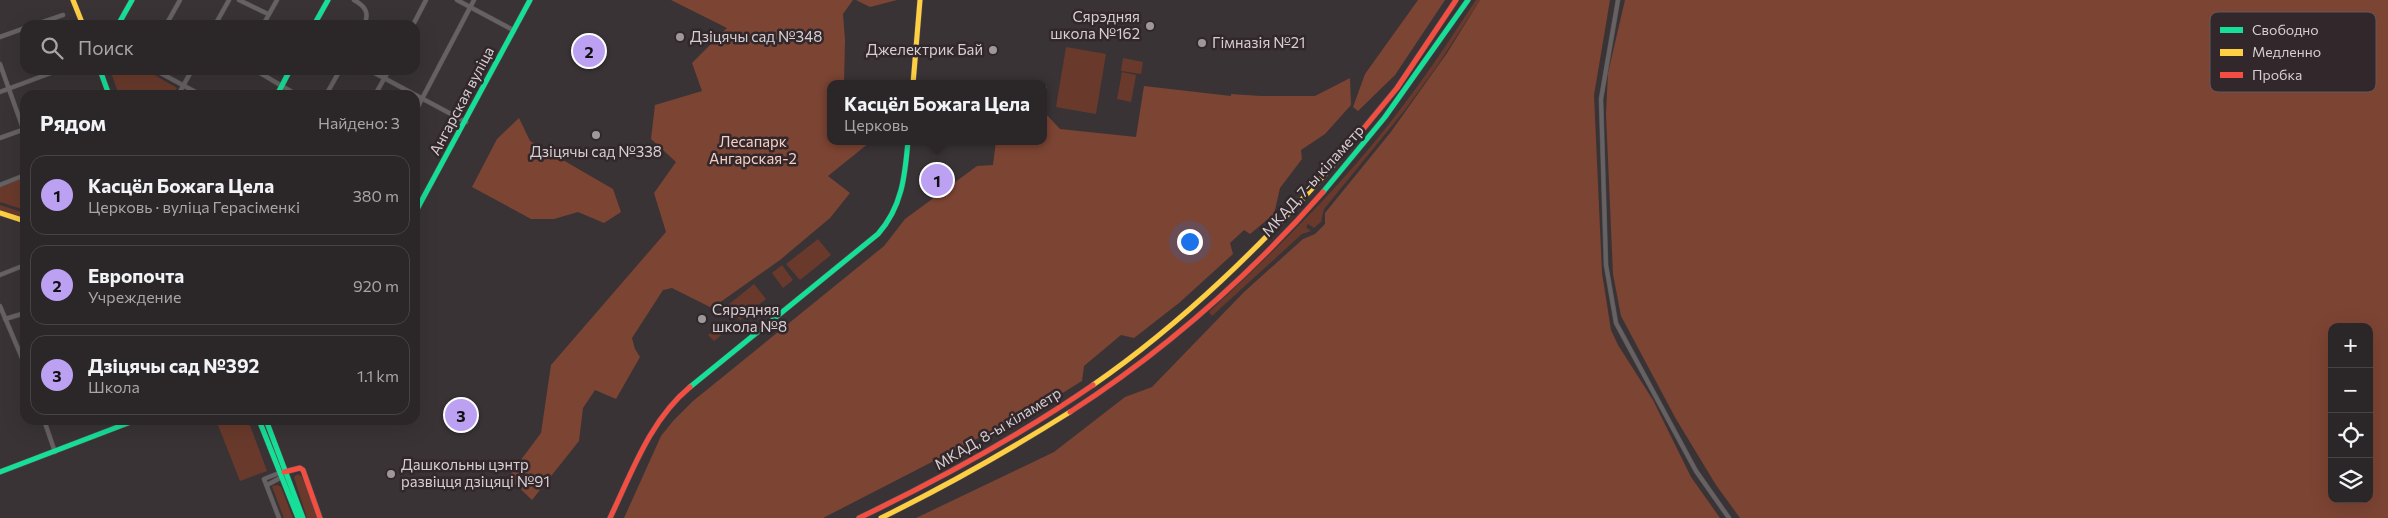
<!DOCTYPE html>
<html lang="ru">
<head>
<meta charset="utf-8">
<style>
	:root { --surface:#2b2628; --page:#373234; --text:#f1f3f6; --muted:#a6a5a8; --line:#474345; --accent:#bca0f2 }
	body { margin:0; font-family:Commissioner,sans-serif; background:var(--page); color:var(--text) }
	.controls { position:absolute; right:15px; bottom:15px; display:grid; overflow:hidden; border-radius:10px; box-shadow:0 5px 20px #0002 }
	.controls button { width:45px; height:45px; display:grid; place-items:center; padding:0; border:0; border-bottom:1px solid var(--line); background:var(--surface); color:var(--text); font:25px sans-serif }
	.you { position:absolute; left:1189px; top:241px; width:18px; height:18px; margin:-12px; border:4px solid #fff; border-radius:50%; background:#1a73e8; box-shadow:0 0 0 8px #1a73e833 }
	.badge { display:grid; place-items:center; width:32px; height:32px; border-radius:50%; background:var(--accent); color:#111; font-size:16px; font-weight:700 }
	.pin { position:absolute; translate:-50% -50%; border:2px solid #fff; box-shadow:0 1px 5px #0006 }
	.popup { position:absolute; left:827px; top:80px; width:220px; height:65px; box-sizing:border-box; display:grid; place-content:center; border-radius:10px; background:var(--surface); filter:drop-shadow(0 1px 4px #0005); font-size:16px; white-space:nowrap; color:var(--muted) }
	.popup b { font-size:19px; color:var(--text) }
	.popup::after { content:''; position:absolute; left:50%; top:100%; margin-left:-10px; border:10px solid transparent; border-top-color:var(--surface) }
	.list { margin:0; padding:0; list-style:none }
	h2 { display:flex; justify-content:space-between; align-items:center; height:65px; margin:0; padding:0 20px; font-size:21px }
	h2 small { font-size:16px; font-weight:400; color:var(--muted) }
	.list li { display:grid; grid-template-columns:32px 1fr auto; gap:15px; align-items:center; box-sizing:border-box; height:80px; margin:0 10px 10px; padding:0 10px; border:1px solid var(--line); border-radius:15px }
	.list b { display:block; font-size:19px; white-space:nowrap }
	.list p { margin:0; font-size:16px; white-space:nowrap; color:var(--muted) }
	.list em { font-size:16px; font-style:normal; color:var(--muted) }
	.icon { flex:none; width:28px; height:28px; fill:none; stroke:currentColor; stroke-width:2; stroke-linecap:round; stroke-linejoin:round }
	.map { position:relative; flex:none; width:2388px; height:518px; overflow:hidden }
	.search { position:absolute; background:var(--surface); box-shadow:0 5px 20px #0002; left:20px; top:20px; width:400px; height:55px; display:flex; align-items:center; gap:12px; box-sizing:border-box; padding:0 18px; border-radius:15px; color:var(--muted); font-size:19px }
	.panel { position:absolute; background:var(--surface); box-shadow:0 5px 20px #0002; left:20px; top:90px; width:400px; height:335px; border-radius:15px }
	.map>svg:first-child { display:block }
	.green { fill:#693a2c }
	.forest { fill:#7c4433; fill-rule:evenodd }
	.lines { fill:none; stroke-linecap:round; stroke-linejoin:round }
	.street-casing { stroke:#544f51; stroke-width:5 }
	.fast-casing { stroke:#544f51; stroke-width:6 }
	.slow-casing { stroke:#544f51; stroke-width:6 }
	.jam-casing { stroke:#544f51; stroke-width:6 }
	.street { stroke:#666163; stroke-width:4 }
	.fast { stroke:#16e098; stroke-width:5 }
	.slow { stroke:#ffcf43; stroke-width:5 }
	.jam { stroke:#f24e42; stroke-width:5 }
	.poi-dot { fill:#9f989b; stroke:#32272b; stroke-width:2 }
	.labels { text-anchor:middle; stroke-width:5; stroke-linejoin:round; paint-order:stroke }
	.poi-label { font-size:15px; fill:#d6cfd1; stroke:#32272b; text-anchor:start }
	.street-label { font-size:15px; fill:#d6cfd1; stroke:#32272b }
	.park-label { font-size:15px; fill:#f6cfc2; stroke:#32272b }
	.key { fill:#32272b; stroke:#63595d; stroke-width:1 }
	.key-label { font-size:14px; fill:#d6cfd1 }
</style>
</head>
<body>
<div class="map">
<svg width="2388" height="518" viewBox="0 0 2388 518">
	<rect width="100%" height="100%" fill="#393336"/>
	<!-- green -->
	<path class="green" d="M 1476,0 L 1480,0 L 1437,66 L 1404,111 L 1324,209 L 1321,222 L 1314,228 L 1308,224 L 1306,227 L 1311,231 L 1302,234 L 1212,316 L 1209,312 C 1278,248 1346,182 1402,107 C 1429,72 1452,36 1476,0 Z
		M 1066,47 L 1106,54 L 1096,114 L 1056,107 Z
		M 1123,58 L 1143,62 L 1141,74 L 1121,71 Z
		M 110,70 L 146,70 L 177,88 L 173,95 L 119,95 Z
		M 1122,72 L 1136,75 L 1131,102 L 1117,99 Z
		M 25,177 L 25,210 L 0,202 L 0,187 Z
		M 0,205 L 25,213 L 25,218 L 0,210 Z
		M 818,239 L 831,255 L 800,280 L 786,264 Z
		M 782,265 L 793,280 L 783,288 L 772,273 Z
		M 754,284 L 766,299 L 740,320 L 728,305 Z
		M 720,326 L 725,332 L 714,341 L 708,335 Z
		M 216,420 L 248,420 L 267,471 L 240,481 Z
		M 298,474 L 302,477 L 319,518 L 307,518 L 294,477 Z
		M 278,485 L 281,487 L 293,518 L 284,518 L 273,489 L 272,486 Z"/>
	<!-- forest -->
	<path class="forest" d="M 671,0 L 853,0 L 843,14 L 845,40 L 844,84 L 831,84 L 831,141 L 874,141 L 869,143 L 828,176 L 850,193 L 830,218 L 780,260 L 712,308 L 672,288 L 663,290 L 632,338 L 635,349 L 640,357 L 616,399 L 595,390 L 583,408 L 579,441 L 532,500 L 508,477 L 541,433 L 551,365 L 666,232 L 654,193 L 676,162 L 651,139 L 655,105 L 702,91 L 692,63 L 727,28 Z
		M 856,0 L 897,0 L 870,7 Z
		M 1418,0 L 1445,0 L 1395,75 L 1358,111 L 1353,107 L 1365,74 Z
		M 1480,0 L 1610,0 L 1594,95 L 1602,273 L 1611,330 L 1618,345 L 1653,400 L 1691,477 L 1720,518 L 916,518 L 1054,452 L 1125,397 L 1152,387 L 1244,292 L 1303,239 L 1315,234 L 1325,224 L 1325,213 L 1390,133 L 1447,53 Z
		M 1625,0 L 2388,0 L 2388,518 L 1740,518 L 1716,485 L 1676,419 L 1621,316 L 1613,274 L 1606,114 L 1608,73 ZM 2332,327 L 2369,327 L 2369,499 L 2332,499 Z
		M 1350,78 L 1351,105 L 1325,134 L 1301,150 L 1302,159 L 1280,188 L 1274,214 L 1250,234 L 1244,230 L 1230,243 L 1233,254 L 1179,303 L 1134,338 L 1121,335 L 1084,366 L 1082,381 L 1043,405 L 823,518 L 624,518 L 661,436 L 673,421 L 693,401 L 884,246 L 905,219 L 977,166 L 993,165 L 996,141 L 1043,141 L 1043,86 L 1047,86 L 1046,114 L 1060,129 L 1136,137 L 1144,86 L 1231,96 L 1231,94 L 1261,96 L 1315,96 Z
		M 519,118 L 530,141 L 613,189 L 621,212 L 604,223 L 578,212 L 554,219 L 531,219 L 472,187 L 497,139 Z"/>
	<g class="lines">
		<!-- street casing -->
		<g class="street-casing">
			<path id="street" d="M 239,0 L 268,14
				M 354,0 C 365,6 370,13 364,25
				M 457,0 L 513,30
				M 1618,0 L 1601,99 L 1606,265 L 1616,323 L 1696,471 L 1729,518
				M 34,25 L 63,15
				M 166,25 L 180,0
				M 215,25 L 229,0
				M 263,25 L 277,0
				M 413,25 L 426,0
				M 0,37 L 25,28
				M 0,64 L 25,134
				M 155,70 L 201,95
				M 255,70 L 297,95
				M 369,70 L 466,122
				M 0,92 L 59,70
				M 178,95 L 192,70
				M 326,95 L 340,70
				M 375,95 L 389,70
				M 415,112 L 474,0
				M 0,138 L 25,129
				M 0,185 L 25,175
				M 0,275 L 25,265
				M 0,306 L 25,365
				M 5,319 L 25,313
				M 44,420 L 55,452
				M 279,473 L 264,479 L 279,518
				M 267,485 L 282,477"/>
		</g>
		<!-- fast casing -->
		<g class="fast-casing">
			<path id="fast" d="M 118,25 L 132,0
				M 314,25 L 328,0
				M 100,70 L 109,95
				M 277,95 L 290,70
				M 1323,192 L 1385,117 L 1468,0
				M 415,213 L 530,0
				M 690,387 L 878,234 C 902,207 905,176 908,141
				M 259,420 L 298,518
				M 266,420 L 303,518
				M 0,472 L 136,420"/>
		</g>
		<!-- slow casing -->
		<g class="slow-casing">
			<path id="slow" d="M 73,0 L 83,25
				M 913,84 L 920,0
				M 0,213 L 25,221
				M 1093,385 C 1184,322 1263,244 1336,162
				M 134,421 L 150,420
				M 881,518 C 946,486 1008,451 1070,412"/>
		</g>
		<!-- jam casing -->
		<g class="jam-casing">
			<path id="jam" d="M 1336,162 L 1397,88 L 1456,0
				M 1070,412 C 1163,352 1250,275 1323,192
				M 284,472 L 300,468 L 303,470 L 320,518
				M 610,518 C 632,472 650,420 690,387
				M 859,518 C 940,479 1019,436 1093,385"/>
		</g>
		<!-- street -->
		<use href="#street" class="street"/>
		<!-- fast -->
		<use href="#fast" class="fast"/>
		<!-- slow -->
		<use href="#slow" class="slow"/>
		<!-- jam -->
		<use href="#jam" class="jam"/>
	</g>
	<!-- markers -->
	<g class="poi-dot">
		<circle cx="1150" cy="26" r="5"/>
		<circle cx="680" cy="37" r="5"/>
		<circle cx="1202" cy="43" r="5"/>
		<circle cx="993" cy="50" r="5"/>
		<circle cx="596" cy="135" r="5"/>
		<circle cx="702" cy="319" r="5"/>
		<circle cx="391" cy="474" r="5"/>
	</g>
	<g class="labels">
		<!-- poi labels -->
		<g class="poi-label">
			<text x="1140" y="22" text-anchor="end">Сярэдняя<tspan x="1140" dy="17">школа №162</tspan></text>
			<text x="690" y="42">Дзіцячы сад №348</text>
			<text x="1212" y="48">Гімназія №21</text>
			<text x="983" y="55" text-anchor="end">Джелектрик Бай</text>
			<text x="596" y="157" text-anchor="middle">Дзіцячы сад №338</text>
			<text x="712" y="315">Сярэдняя<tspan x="712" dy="17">школа №8</tspan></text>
			<text x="401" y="470">Дашкольны цэнтр<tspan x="401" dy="17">развіцця дзіцяці №91</tspan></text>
		</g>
		<!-- street labels -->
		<g class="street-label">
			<text transform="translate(462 101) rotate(-62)" y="5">Ангарская вуліца</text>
			<text transform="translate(1313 181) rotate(-48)" y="5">МКАД, 7-ы кіламетр</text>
			<text transform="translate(998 429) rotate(-31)" y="5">МКАД, 8-ы кіламетр</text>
		</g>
		<!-- park labels -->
		<g class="park-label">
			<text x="753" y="147">Лесапарк<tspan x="753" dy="17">Ангарская-2</tspan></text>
		</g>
	</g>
	<!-- legend -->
	<rect x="2210" y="12" width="166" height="80" rx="8" class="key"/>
	<rect x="2220" y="27" width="23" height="6" fill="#16e098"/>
	<rect x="2220" y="49" width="23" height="7" fill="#ffcf43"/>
	<rect x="2220" y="72" width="23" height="6" fill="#f24e42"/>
	<g class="key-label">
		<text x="2252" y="35">Свободно</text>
		<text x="2252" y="57">Медленно</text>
		<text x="2252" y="80">Пробка</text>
	</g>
</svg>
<div class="controls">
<button>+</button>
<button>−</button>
<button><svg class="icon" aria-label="locate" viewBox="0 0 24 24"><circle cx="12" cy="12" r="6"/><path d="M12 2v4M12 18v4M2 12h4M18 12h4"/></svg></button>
<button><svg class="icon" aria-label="layers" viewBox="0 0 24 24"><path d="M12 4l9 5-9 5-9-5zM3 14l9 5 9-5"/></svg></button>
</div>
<div class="you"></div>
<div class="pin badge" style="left:937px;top:180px">1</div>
<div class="popup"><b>Касцёл Божага Цела</b>Церковь</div>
<div class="pin badge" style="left:589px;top:51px">2</div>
<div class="pin badge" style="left:461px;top:415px">3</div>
<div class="search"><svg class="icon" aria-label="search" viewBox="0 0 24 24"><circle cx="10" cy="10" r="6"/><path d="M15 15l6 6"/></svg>Поиск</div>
<section class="panel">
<h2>Рядом<small>Найдено: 3</small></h2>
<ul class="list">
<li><span class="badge">1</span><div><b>Касцёл Божага Цела</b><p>Церковь · вуліца Герасіменкі</p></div><em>380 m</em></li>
<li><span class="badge">2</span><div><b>Европочта</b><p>Учреждение</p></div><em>920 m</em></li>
<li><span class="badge">3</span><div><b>Дзіцячы сад №392</b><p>Школа</p></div><em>1.1 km</em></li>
</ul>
</section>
</div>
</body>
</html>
